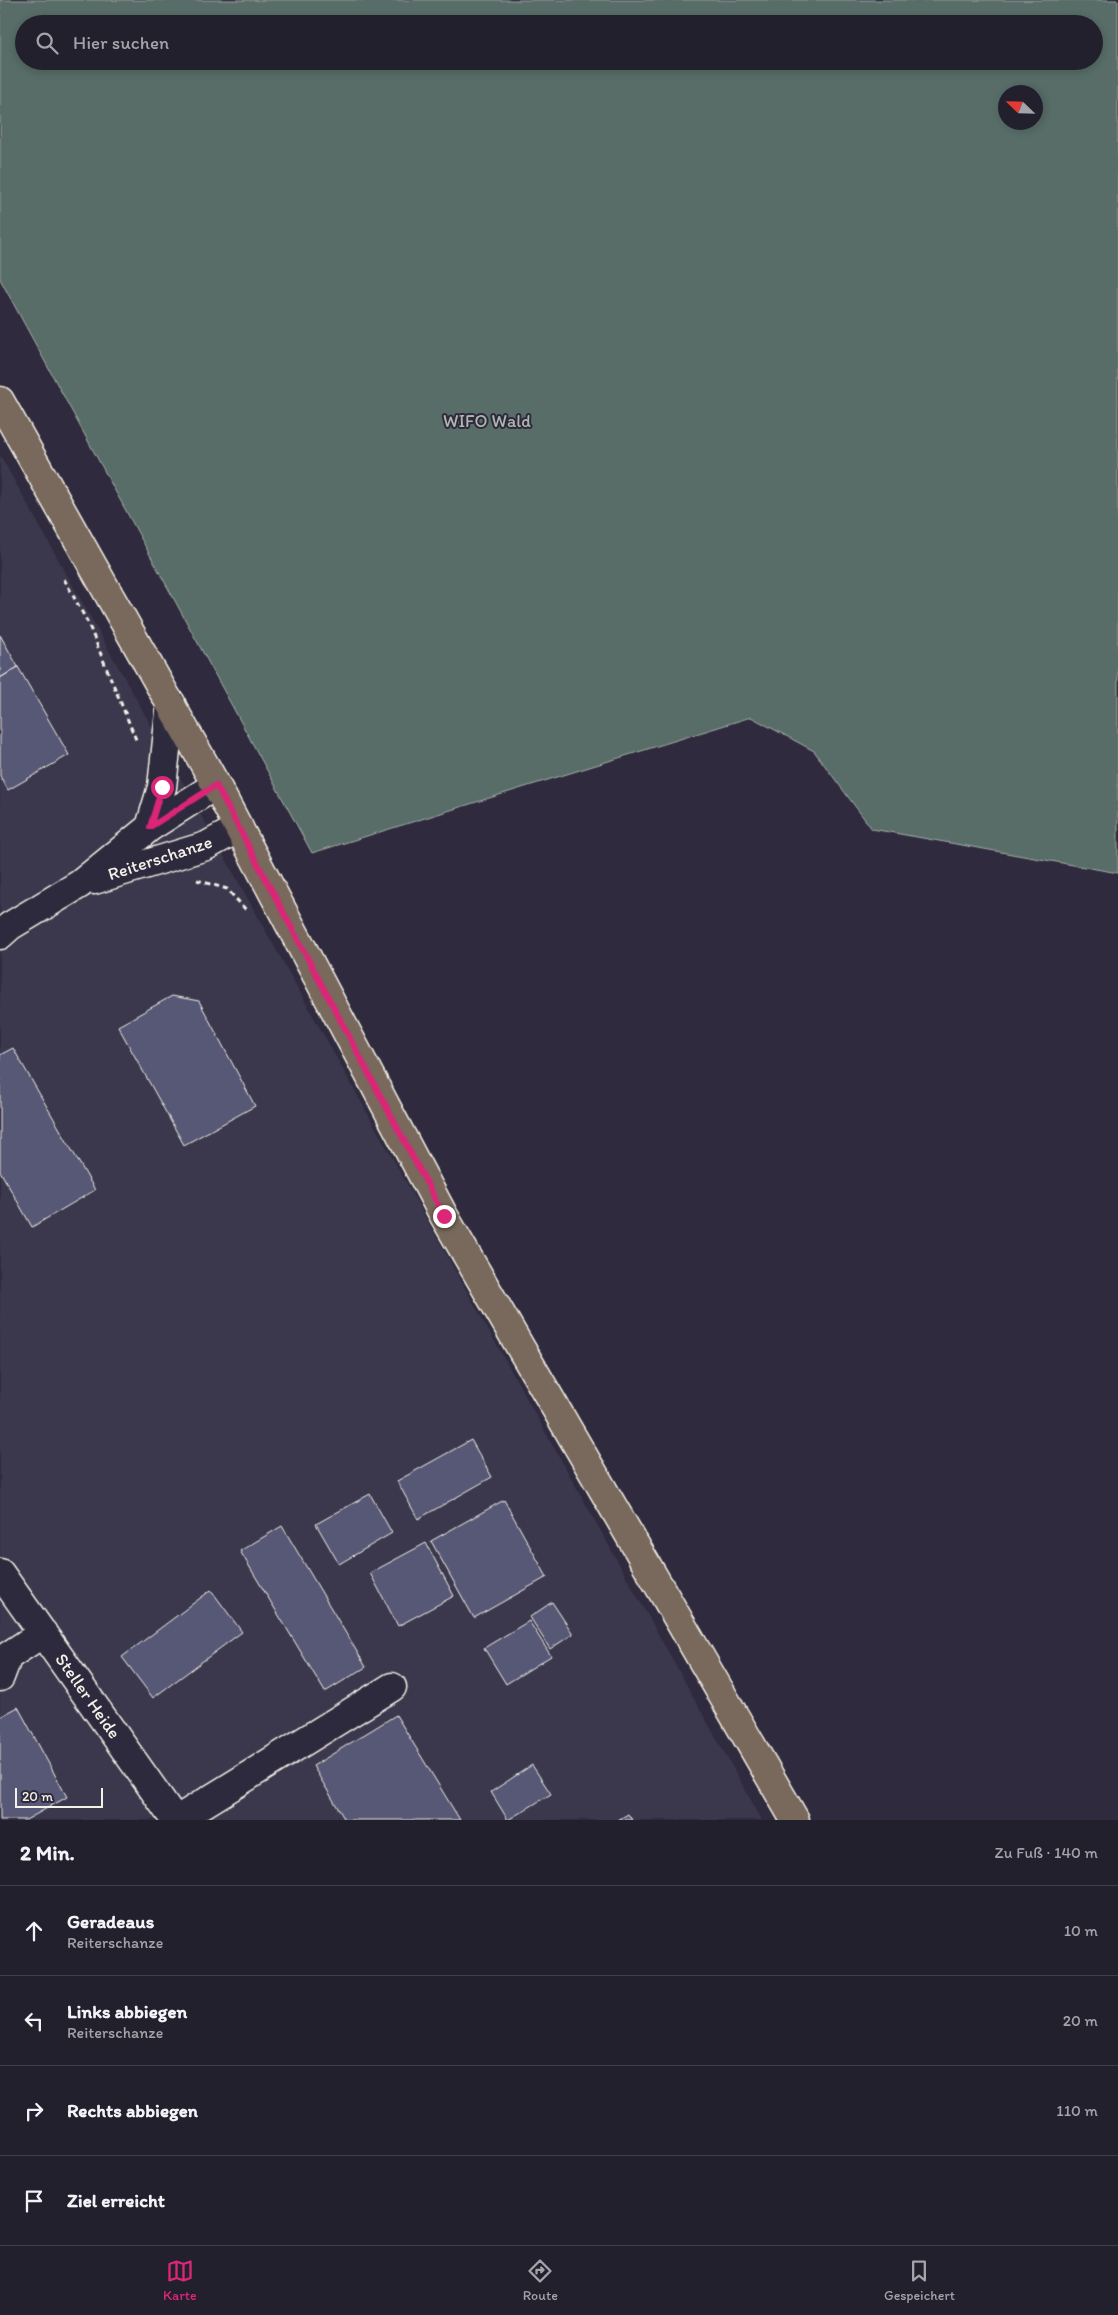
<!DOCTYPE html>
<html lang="de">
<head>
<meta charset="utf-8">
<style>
	:root { --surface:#23202e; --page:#2f2d3a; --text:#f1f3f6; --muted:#a3a3aa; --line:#403e4a; --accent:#db2777 }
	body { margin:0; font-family:Itim,sans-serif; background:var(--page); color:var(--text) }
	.compass { position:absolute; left:998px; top:85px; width:45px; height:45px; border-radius:50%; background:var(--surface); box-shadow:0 2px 8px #0003; rotate:293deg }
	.scale { position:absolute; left:15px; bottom:12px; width:88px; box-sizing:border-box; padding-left:5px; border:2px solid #f4f1e8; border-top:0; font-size:14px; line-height:18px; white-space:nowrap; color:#f4f1e8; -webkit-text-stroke:4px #2f2a3d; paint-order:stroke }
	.stop { position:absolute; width:15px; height:15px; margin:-11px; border:4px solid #db2777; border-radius:50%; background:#fff }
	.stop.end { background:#db2777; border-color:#fff; box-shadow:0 1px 5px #0008 }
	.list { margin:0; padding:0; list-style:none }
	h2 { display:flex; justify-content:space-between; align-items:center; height:65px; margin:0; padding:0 20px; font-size:21px }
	h2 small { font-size:16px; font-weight:400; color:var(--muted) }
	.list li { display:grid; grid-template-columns:32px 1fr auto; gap:15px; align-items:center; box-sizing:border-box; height:90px; padding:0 20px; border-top:1px solid var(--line) }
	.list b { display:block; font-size:19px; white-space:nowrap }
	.list p { margin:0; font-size:16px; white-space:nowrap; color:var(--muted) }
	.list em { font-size:16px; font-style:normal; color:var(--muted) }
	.icon { flex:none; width:28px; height:28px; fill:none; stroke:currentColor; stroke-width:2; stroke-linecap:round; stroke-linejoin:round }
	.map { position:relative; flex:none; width:1118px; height:1820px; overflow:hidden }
	.search { position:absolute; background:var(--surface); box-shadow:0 2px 8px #0003; left:15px; right:15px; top:15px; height:55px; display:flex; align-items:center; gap:12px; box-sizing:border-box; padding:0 18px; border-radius:28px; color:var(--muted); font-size:19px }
	.sheet { height:425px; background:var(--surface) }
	nav { display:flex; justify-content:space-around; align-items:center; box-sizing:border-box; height:70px; border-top:1px solid var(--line); background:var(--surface); font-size:14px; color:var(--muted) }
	nav a { display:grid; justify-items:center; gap:2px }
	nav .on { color:var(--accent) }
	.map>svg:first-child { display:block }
	.built { fill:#3b384e }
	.green { fill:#586d67; stroke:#a6afa8; fill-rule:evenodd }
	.building { fill:#565976; stroke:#f4f1e8 }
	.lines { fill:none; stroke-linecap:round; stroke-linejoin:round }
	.minor-casing { stroke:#f4f1e8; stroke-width:31 }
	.major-casing { stroke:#f4f1e8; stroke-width:31 }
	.path { stroke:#f4f1e8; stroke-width:3; stroke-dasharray:5 4; stroke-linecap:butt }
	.minor { stroke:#2f2a3d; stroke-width:28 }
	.major { stroke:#78695c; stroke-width:28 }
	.route { stroke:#db2777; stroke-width:6 }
	.labels { text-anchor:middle; stroke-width:4; stroke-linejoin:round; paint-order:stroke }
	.park-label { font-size:18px; fill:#aeb6ae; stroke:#2f2a3d }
	.street-label { font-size:18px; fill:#f4f1e8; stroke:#2f2a3d }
</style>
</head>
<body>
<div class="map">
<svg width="1118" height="1820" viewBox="0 0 1118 1820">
	<rect width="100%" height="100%" fill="#2f2a3d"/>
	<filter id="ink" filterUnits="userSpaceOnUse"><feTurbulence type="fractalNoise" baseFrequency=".02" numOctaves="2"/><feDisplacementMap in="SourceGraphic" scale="10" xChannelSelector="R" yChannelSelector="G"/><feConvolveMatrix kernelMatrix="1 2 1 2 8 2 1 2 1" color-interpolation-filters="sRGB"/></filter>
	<g filter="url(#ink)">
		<!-- built -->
		<path class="built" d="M 0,455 L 762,1820 L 0,1820 Z"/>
		<!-- green -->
		<path class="green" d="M 0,0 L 1118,0 L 1118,873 L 872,829 L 814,751 L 751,717 L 312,853 L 0,279 ZM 24,24 L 1094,24 L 1094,61 L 24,61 ZM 1006,92 L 1036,92 L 1036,122 L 1006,122 Z"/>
		<!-- building -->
		<path class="building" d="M 0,635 L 18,667 L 0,678 Z
			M 18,667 L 69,755 L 8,790 L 0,776 L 0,678 Z
			M 172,996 L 199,1001 L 255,1106 L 184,1145 L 118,1026 Z
			M 13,1048 L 95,1190 L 32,1227 L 0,1171 L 0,1055 Z
			M 471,1440 L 492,1477 L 418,1519 L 397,1481 Z
			M 370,1494 L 392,1533 L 339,1564 L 316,1524 Z
			M 504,1500 L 547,1577 L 474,1618 L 431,1541 Z
			M 282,1526 L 366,1667 L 325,1692 L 240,1551 Z
			M 426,1543 L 454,1596 L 398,1626 L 370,1573 Z
			M 211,1590 L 242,1632 L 153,1698 L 122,1657 Z
			M 552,1602 L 573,1634 L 550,1649 L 530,1617 Z
			M 529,1621 L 551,1656 L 506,1684 L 484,1648 Z
			M 18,1707 L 67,1797 L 26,1820 L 0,1820 L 0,1717 Z
			M 396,1715 L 460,1820 L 345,1820 L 313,1766 Z
			M 532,1765 L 551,1794 L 508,1820 L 491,1792 Z
			M 628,1814 L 632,1820 L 618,1820 Z"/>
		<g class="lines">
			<!-- minor casing -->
			<g class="minor-casing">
				<path id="minor" d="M 150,827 L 162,787 L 171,703
					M 94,880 L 206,846 L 239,828
					M 0,935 L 10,926 L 80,884 L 150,827 L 216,785
					M 0,1573 L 175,1820
					M 0,1677 L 8,1656 L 43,1633
					M 177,1820 L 392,1687"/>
			</g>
			<!-- major casing -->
			<g class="major-casing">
				<path id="major" d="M 0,401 L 216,785 L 444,1216 L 795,1820"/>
			</g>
			<!-- path -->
			<path class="path" d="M 64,579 L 88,623 L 137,742
				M 197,880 L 227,889 L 247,911"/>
			<!-- minor -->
			<use href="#minor" class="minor"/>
			<!-- major -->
			<use href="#major" class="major"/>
		</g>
	</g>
	<g class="lines" filter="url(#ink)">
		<!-- route -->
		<path class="route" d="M 162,787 L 150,827 L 216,785 L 444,1216"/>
	</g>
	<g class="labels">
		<!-- park labels -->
		<g class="park-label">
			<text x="487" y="427">WIFO Wald</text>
		</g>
		<!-- street labels -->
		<g class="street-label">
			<text transform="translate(160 858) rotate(-18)" y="6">Reiterschanze</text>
			<text transform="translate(88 1696) rotate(55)" y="6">Steller Heide</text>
		</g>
	</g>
</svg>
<svg class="compass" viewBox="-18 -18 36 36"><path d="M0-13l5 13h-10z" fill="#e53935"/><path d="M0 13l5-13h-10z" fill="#a3a3aa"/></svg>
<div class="scale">20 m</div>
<div class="stop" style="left:162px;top:787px"></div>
<div class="stop end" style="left:444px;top:1216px"></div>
<div class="search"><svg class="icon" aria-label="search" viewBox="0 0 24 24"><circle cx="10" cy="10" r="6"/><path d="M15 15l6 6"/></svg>Hier suchen</div>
</div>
<section class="sheet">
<h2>2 Min.<small>Zu Fuß · 140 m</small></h2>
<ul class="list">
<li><svg class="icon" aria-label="ahead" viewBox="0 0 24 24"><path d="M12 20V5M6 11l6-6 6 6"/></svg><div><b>Geradeaus</b><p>Reiterschanze</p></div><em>10 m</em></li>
<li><svg class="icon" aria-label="left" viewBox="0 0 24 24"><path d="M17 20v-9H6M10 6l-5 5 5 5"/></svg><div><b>Links abbiegen</b><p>Reiterschanze</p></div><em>20 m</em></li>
<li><svg class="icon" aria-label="right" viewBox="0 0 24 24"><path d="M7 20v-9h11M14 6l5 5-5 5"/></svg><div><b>Rechts abbiegen</b></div><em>110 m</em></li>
<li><svg class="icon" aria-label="arrive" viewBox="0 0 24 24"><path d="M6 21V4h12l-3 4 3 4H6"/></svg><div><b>Ziel erreicht</b></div></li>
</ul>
</section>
<nav>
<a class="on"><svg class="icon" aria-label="map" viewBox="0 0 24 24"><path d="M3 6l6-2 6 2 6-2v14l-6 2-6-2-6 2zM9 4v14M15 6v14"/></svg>Karte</a>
<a><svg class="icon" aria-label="directions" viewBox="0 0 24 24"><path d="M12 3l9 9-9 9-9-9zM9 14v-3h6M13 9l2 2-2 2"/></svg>Route</a>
<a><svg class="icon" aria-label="saved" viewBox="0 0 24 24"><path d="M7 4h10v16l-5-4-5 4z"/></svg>Gespeichert</a>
</nav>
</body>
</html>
